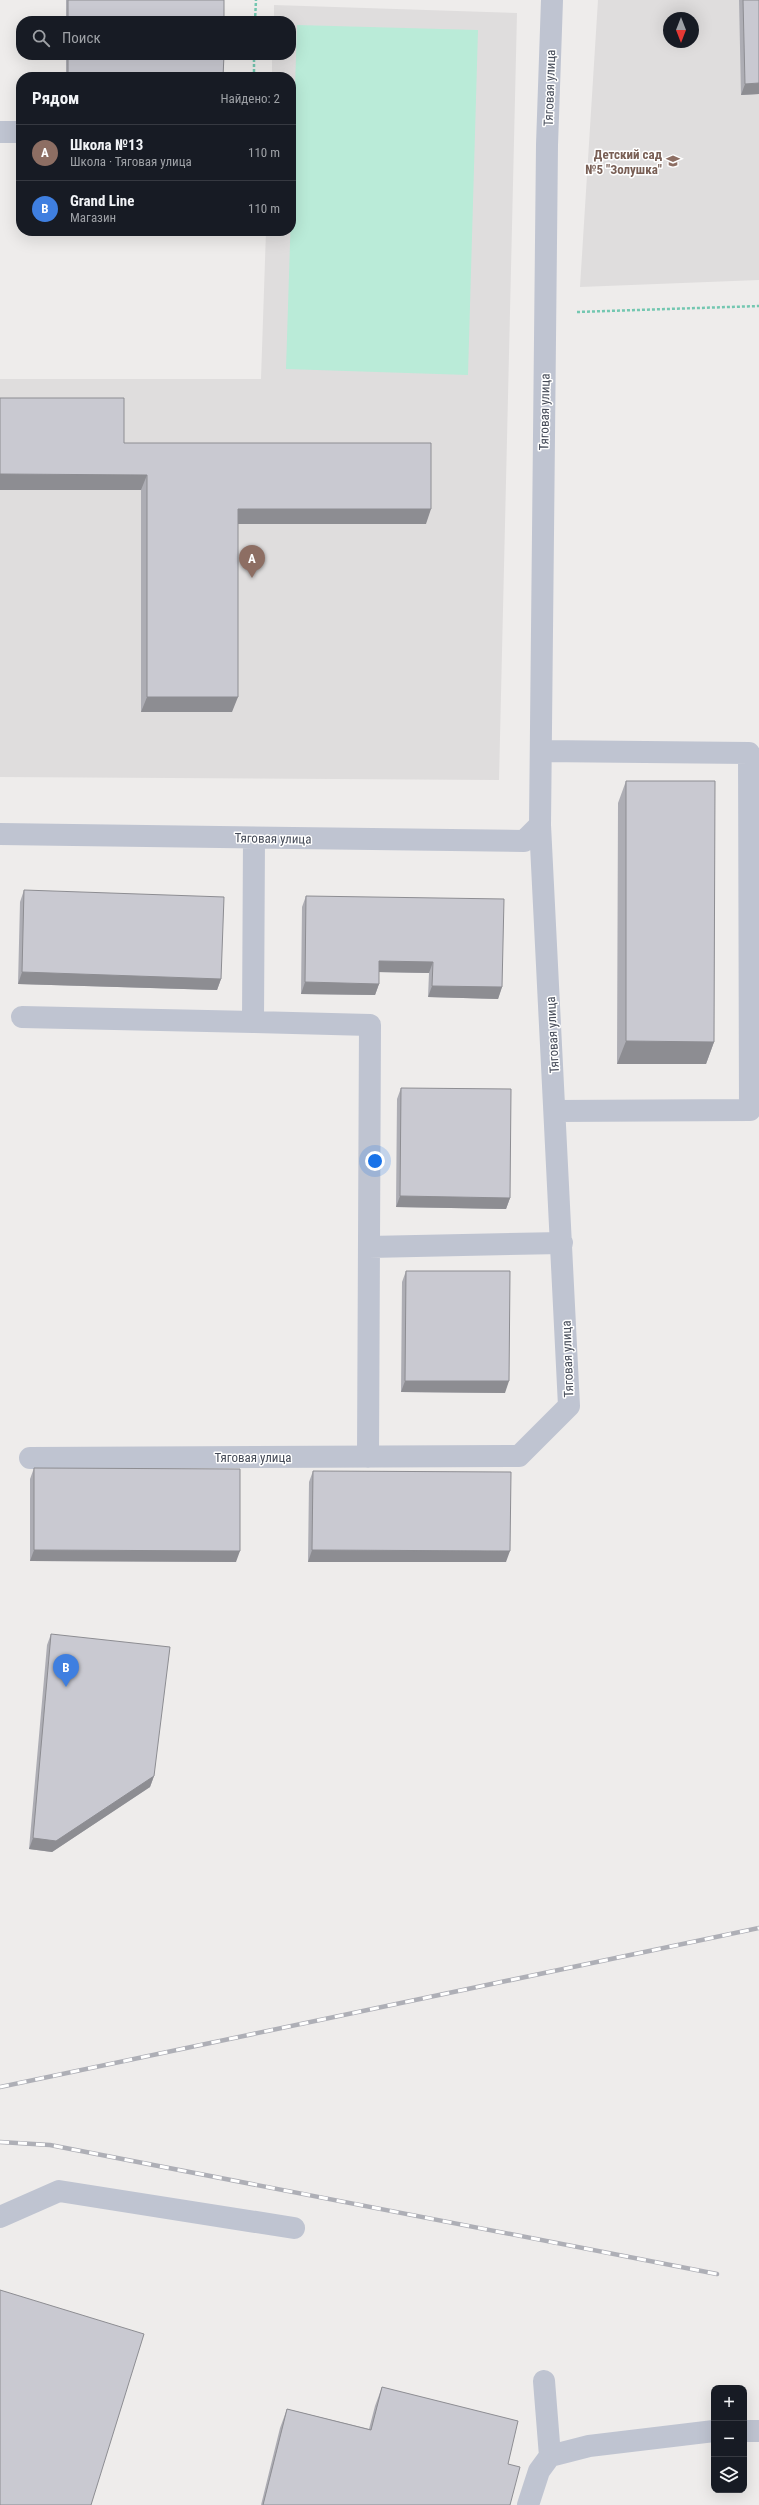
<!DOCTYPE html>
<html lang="ru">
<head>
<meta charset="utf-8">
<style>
	:root { --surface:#171b24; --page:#20242c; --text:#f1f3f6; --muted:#9ea1a6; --line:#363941; --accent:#7c3aed }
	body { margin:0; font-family:"Roboto Condensed",sans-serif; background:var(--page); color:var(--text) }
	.controls { position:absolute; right:12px; bottom:12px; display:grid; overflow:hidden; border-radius:8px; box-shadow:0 4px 16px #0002 }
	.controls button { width:36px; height:36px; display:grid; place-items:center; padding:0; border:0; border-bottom:1px solid var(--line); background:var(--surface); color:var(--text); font:20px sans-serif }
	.compass { position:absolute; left:663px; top:12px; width:36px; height:36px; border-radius:50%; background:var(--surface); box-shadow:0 4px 16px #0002; rotate:180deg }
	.you { position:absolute; left:375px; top:1161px; width:14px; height:14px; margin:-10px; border:3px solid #fff; border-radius:50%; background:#1a73e8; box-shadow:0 0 0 6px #1a73e833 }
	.badge { display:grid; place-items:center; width:26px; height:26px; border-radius:50%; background:var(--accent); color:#fff; font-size:13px; font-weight:700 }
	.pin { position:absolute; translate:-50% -33px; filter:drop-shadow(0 1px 2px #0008) }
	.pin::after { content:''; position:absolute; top:21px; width:14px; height:12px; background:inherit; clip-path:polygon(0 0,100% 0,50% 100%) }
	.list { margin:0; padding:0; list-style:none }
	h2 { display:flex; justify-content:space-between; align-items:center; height:52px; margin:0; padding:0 16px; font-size:17px }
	h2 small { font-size:13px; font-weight:400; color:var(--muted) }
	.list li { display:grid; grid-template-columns:26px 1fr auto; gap:12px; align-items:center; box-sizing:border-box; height:56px; padding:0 16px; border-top:1px solid var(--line) }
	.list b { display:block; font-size:15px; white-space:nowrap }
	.list p { margin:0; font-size:13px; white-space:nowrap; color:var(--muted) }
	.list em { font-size:13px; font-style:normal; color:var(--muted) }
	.icon { flex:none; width:22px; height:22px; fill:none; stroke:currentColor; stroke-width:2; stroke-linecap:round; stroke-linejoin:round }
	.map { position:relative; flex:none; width:759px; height:2505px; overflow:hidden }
	.search { position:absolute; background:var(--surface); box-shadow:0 4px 16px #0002; left:16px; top:16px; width:280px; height:44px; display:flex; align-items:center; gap:10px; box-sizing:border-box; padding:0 14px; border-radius:16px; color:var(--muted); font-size:15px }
	.panel { position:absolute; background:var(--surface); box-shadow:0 4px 16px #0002; left:16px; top:72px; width:280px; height:164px; border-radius:16px }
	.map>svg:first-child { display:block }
	.education { fill:#dfdddd; fill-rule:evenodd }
	.green { fill:#baebd8 }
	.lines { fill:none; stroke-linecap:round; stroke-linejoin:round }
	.path { stroke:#74c7b1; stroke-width:2.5; stroke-dasharray:3 2; stroke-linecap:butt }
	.minor { stroke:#bfc4d1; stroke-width:22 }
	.rail-casing { stroke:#aeafb6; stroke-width:4.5 }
	.rail { stroke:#fff; stroke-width:3; stroke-dasharray:9; stroke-linecap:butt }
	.wall { fill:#adadb4 }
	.shaded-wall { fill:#8d8d92 }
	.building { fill:#c9c9d1; stroke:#8d8d92 }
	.labels { text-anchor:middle; stroke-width:3; stroke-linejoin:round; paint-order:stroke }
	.street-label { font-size:13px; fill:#454b58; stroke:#fff }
	.education-label { font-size:13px; font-weight:bold; fill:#785e54; stroke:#fff; text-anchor:end }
</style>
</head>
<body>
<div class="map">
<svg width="759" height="2505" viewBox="0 0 759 2505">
	<rect width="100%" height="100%" fill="#eeeceb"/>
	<!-- education -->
	<path class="education" d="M 598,0 L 759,0 L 759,280 L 580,287 ZM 669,18 L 693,18 L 693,42 L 669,42 Z
		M 274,5 L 517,13 L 499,780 L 0,777 L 0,379 L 261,379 L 266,231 L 291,231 L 291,77 L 272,77 L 272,55 L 291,55 L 291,21 L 274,21 Z"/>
	<!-- green -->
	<path class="green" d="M 297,25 L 478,30 L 468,375 L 286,369 Z"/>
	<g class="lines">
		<!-- path -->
		<path class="path" d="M 255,21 L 256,0
			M 254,77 L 254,55
			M 577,312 L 759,306"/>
		<!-- minor -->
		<path class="minor" d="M 0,132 L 21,132
			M 541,751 L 749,753 L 750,1110 L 556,1111
			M 0,834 L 524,841 L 540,825 L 547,145 L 552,0
			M 22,1017 L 253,1022 L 254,838
			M 253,1022 L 370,1025 L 368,1457
			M 369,1247 L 562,1243
			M 30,1458 L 519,1456 L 569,1406 L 540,825
			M 0,2217 L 59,2191 L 294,2228
			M 544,2381 L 550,2456
			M 744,2431 L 759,2431
			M 528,2505 L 539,2471 L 550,2456 L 589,2446 L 714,2431"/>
		<!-- rail casing -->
		<g class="rail-casing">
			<path id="rail" d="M 0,2087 L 759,1928
				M 0,2142 L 50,2145 L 717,2274"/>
		</g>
		<!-- rail -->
		<use href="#rail" class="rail"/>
	</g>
	<!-- wall -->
	<path class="wall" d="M 66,0 L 224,0 L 224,21 L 66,21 Z
		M 739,0 L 759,0 L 759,94 L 741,95 Z
		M 66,55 L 224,55 L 223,77 L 66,77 Z
		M 0,398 L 124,443 L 426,524 L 238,524 L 232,712 L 141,712 L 141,490 L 0,490 Z
		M 626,781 L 714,1042 L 706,1064 L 617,1064 L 618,803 Z
		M 24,890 L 221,979 L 217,990 L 18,984 L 20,902 Z
		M 306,896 L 502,987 L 498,999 L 428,997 L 429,973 L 379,972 L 379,984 L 375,995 L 301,994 L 302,907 Z
		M 401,1088 L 510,1198 L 506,1209 L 396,1207 L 397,1099 Z
		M 406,1271 L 505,1393 L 401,1392 L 402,1282 Z
		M 34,1468 L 236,1562 L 30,1561 L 30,1479 Z
		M 313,1471 L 506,1562 L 308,1562 L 309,1482 Z
		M 51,1634 L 154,1776 L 150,1787 L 52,1852 L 29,1849 L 47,1645 Z
		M 382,2387 L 508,2464 L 510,2505 L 261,2505 L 280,2428 L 287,2409 L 369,2429 L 375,2406 Z"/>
	<!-- shaded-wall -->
	<path class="shaded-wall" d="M 759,83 L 759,94 L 741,95 L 745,84 Z
		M 0,474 L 147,475 L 141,490 L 0,490 Z
		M 238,509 L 431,509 L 426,524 L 232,524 Z
		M 147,697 L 238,697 L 232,712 L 141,712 Z
		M 379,961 L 433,962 L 429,973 L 375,972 Z
		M 22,972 L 221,979 L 217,990 L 18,984 Z
		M 305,982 L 379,984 L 375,995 L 301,994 Z
		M 432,986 L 502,987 L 498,999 L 428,997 Z
		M 626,1041 L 714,1042 L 706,1064 L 617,1064 Z
		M 400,1196 L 510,1198 L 506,1209 L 396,1207 Z
		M 405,1381 L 509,1381 L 505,1393 L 401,1392 Z
		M 34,1550 L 240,1551 L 236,1562 L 30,1561 Z
		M 312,1550 L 510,1551 L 506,1562 L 308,1562 Z
		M 154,1776 L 150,1787 L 52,1852 L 29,1849 L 33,1838 Z"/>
	<!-- building -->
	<path class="building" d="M 68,0 L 224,0 L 224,21 L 68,21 Z
		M 743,0 L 759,0 L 759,83 L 745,84 Z
		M 68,55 L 224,55 L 223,77 L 68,77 Z
		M 0,398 L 124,398 L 124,443 L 431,443 L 431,509 L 238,509 L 238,697 L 147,697 L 147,475 L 0,474 Z
		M 626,781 L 715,781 L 714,1042 L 626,1041 Z
		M 24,890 L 224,897 L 221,979 L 22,972 Z
		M 306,896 L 504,899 L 502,987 L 432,986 L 433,962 L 379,961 L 379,984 L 305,982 Z
		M 401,1088 L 511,1089 L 510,1198 L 400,1196 Z
		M 406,1271 L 510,1271 L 509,1381 L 405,1381 Z
		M 34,1468 L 240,1469 L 240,1551 L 34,1550 Z
		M 313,1471 L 511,1472 L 510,1551 L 312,1550 Z
		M 51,1634 L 170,1647 L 154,1776 L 56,1841 L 33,1838 Z
		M 0,2290 L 144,2334 L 91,2505 L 0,2505 Z
		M 382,2387 L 518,2421 L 508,2464 L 520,2467 L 510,2505 L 263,2505 L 287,2409 L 371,2430 Z"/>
	<!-- icons -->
	<defs>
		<g id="school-bare" transform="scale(1.08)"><path d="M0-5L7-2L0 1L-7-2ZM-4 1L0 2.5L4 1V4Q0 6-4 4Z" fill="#8d6e63" stroke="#fff" stroke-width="2.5" paint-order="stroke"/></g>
	</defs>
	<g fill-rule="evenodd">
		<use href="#school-bare" x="673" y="161"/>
	</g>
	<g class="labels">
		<!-- street labels -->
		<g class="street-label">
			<text transform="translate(549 88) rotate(-88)" y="5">Тяговая улица</text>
			<text transform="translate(544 412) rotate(-89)" y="5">Тяговая улица</text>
			<text transform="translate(273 838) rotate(1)" y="5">Тяговая улица</text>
			<text transform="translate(552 1035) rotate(-93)" y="5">Тяговая улица</text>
			<text transform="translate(567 1359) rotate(-92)" y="5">Тяговая улица</text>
			<text x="253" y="1462">Тяговая улица</text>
		</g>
		<!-- education labels -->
		<g class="education-label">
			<text x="662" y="159">Детский сад<tspan x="662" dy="15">№5 "Золушка"</tspan></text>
		</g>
	</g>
</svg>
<div class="controls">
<button>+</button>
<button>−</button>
<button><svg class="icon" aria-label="layers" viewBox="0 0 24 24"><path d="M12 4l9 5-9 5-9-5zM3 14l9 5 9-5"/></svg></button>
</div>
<svg class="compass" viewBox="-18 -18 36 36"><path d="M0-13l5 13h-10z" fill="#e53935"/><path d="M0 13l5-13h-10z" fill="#9ea1a6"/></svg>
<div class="you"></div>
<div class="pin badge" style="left:252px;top:578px;background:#8d6e63">A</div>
<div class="pin badge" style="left:66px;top:1687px;background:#3f7fe0">B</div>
<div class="search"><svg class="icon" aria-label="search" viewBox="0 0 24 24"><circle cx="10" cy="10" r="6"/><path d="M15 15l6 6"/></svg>Поиск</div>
<section class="panel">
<h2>Рядом<small>Найдено: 2</small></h2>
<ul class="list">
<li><span class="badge" style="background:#8d6e63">A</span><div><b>Школа №13</b><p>Школа · Тяговая улица</p></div><em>110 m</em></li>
<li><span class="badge" style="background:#3f7fe0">B</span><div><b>Grand Line</b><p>Магазин</p></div><em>110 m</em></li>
</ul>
</section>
</div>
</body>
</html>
